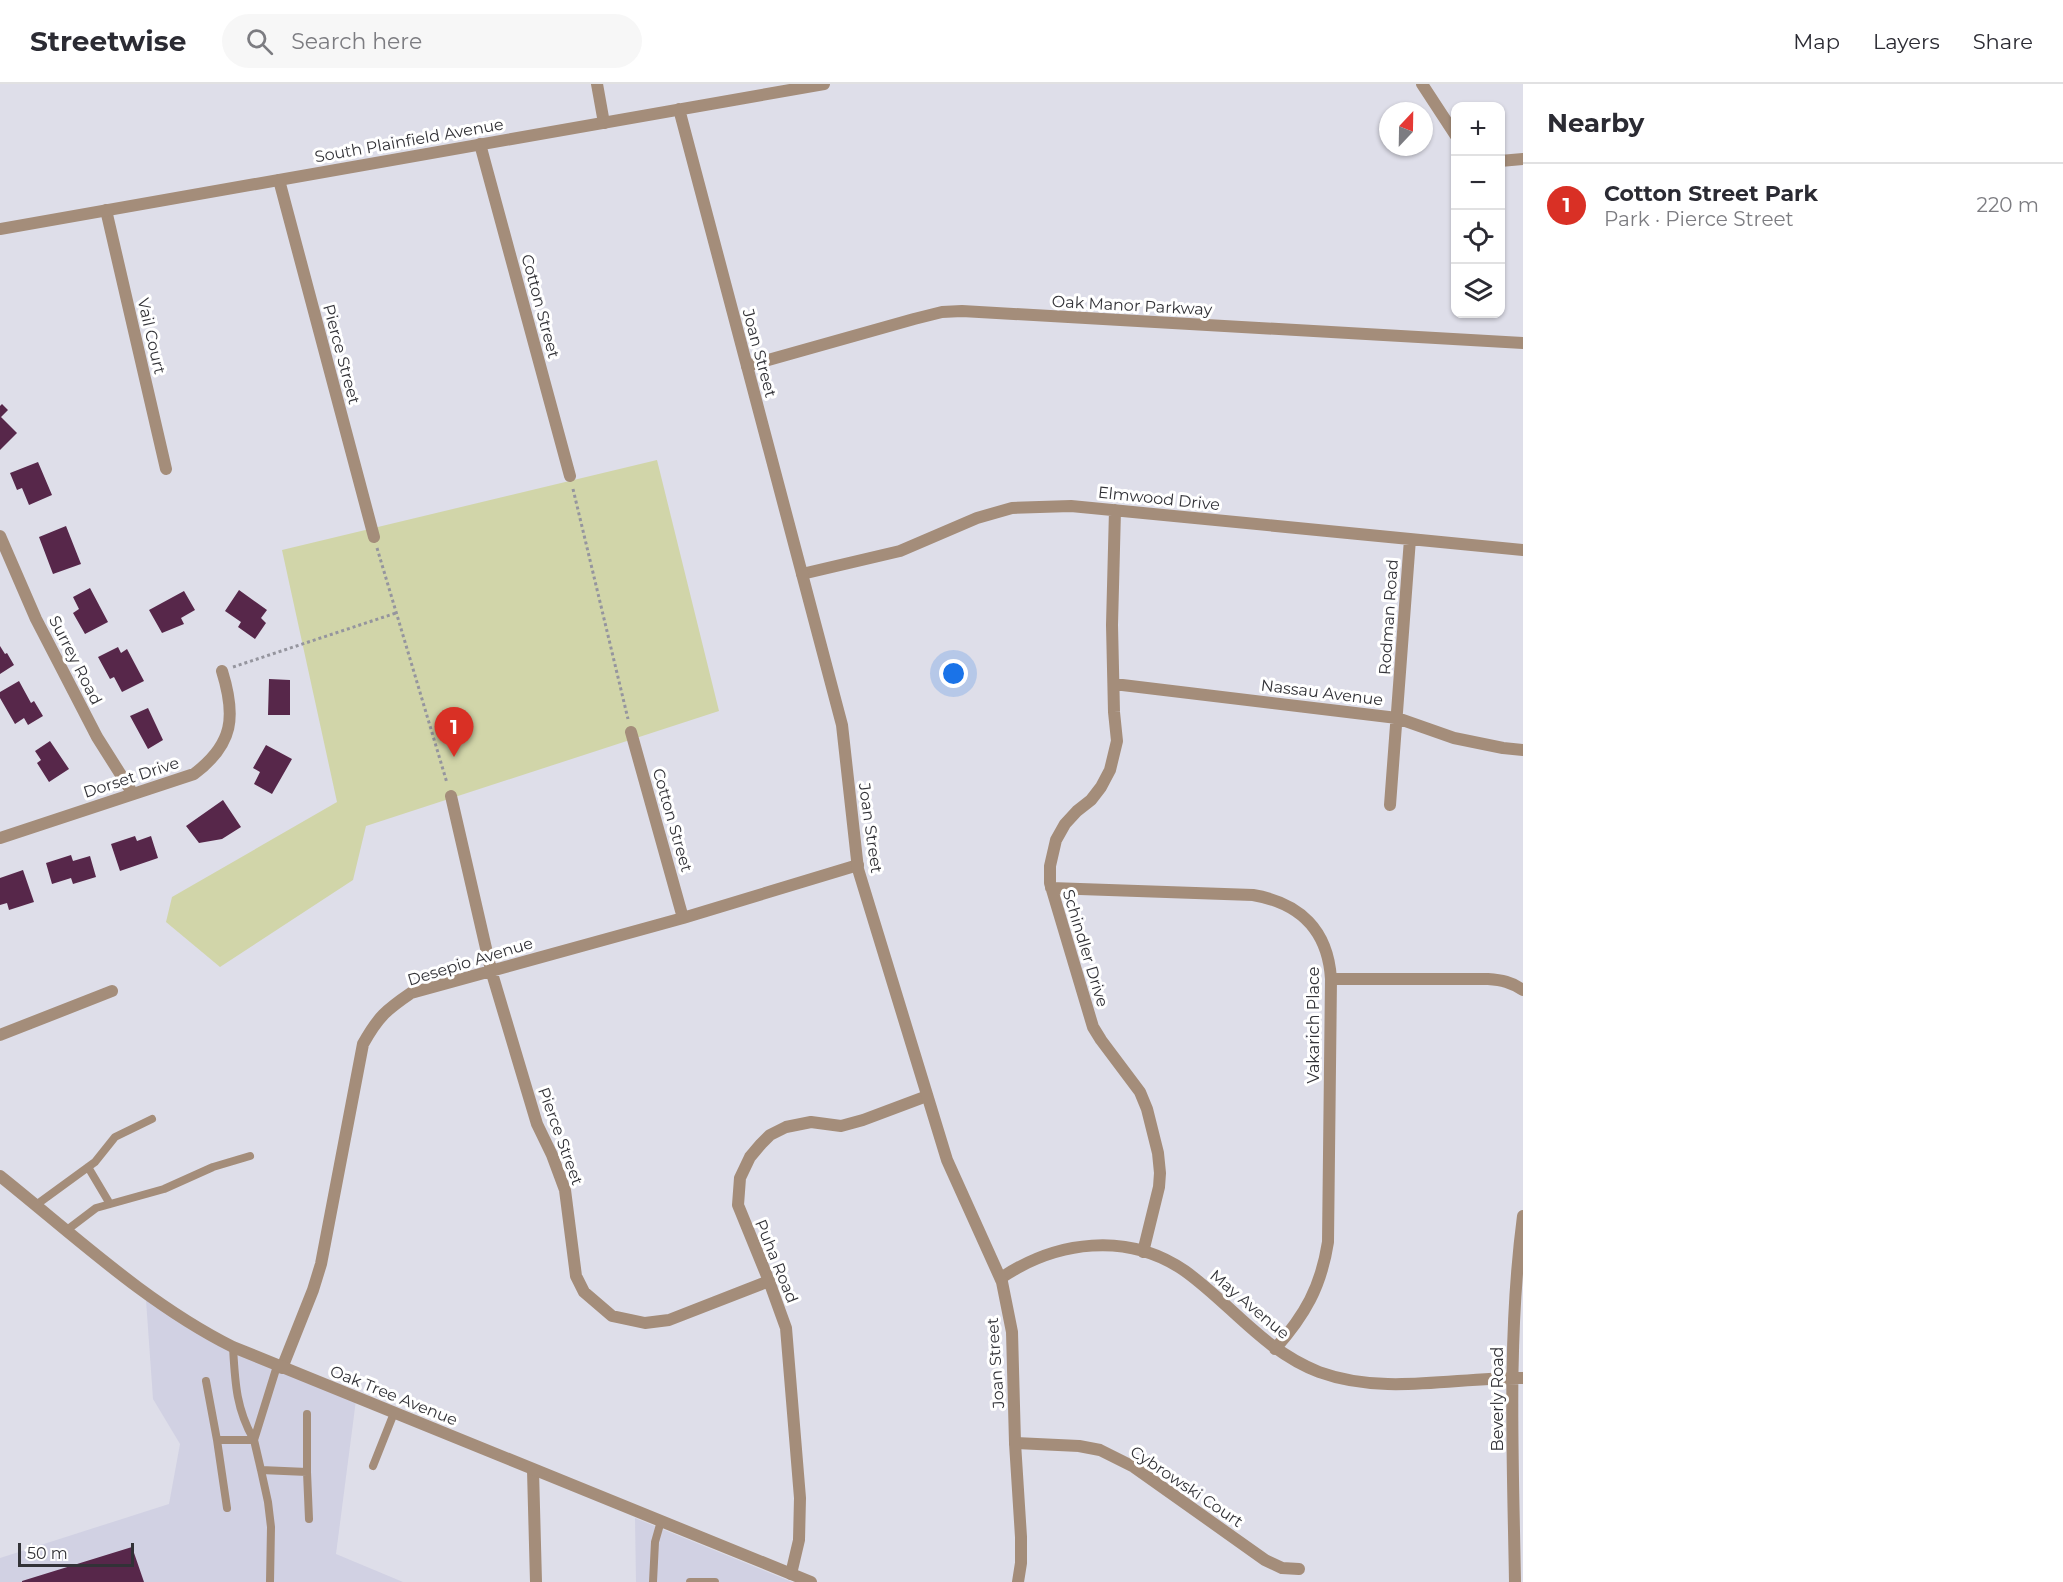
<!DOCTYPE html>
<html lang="en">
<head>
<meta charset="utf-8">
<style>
	:root { --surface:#fff; --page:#f7f7f7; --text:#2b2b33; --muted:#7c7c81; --line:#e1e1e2; --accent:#d93025 }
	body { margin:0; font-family:Montserrat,sans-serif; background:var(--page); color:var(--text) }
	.controls { position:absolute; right:18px; top:18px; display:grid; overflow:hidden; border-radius:12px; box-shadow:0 2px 4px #0004 }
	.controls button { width:54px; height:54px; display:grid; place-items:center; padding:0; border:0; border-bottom:2px solid var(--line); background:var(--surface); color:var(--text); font:30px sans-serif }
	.compass { position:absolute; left:1379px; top:18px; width:54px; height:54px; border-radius:50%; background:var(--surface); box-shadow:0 2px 4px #0004; rotate:22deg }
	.scale { position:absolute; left:18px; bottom:15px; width:116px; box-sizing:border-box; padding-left:6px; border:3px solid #323237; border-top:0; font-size:16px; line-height:21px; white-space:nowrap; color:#323237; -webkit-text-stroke:4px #fff; paint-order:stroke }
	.you { position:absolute; left:954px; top:590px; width:21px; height:21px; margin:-15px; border:4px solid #fff; border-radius:50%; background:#1a73e8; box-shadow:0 0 0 9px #1a73e833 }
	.badge { display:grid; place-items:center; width:39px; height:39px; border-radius:50%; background:var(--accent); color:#fff; font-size:20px; font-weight:700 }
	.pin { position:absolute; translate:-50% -50px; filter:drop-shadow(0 2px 3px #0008) }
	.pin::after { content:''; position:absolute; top:32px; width:21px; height:18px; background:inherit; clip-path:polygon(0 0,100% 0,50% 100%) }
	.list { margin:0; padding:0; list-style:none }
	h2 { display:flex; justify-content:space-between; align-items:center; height:78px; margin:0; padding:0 24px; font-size:26px }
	h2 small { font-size:20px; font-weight:400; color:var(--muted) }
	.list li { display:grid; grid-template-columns:39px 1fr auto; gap:18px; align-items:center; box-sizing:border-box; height:84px; padding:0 24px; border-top:2px solid var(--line) }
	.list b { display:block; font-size:22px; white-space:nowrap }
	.list p { margin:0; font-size:20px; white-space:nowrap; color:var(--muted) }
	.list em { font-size:20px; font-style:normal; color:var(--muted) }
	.icon { flex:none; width:33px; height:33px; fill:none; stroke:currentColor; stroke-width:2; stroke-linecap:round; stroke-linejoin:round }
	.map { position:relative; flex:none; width:1523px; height:1498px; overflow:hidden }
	header { display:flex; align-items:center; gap:36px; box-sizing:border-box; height:84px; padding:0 30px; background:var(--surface); border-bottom:2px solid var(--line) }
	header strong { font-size:28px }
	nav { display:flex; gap:33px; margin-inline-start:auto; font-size:21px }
	.search { width:420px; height:54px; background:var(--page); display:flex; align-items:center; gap:15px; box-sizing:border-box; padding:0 21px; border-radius:33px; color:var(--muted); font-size:22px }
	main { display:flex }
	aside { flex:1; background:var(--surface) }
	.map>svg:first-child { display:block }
	.built { fill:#d1d1e3 }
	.green { fill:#d1d5a9 }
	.building { fill:#57274a }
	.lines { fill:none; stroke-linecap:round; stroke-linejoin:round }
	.path { stroke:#95959e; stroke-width:3; stroke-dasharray:3 3; stroke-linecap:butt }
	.service { stroke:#a48d7a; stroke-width:8 }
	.minor { stroke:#a48d7a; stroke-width:12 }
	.tertiary { stroke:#a48d7a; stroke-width:12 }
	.labels { text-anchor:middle; stroke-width:6; stroke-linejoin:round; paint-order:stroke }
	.street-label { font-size:16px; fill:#323237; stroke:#fff }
</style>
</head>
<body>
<header>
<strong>Streetwise</strong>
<div class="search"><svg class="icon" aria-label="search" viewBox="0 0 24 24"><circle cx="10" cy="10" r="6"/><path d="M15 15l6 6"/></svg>Search here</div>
<nav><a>Map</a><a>Layers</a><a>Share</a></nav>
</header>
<main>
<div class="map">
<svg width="1523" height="1498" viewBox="0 0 1523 1498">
	<rect width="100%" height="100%" fill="#dedee9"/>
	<!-- built -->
	<path class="built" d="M 146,1216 L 192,1247 L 356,1316 L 336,1470 L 403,1498 L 0,1498 L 0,1474 L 169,1420 L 180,1360 L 153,1315 Z
		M 635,1434 L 792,1498 L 636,1498 Z"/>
	<!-- green -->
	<path class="green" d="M 657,376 L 719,627 L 366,742 L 353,796 L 220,883 L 166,838 L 172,813 L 337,718 L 282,466 Z"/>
	<!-- building -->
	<path class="building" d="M 2,320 L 8,326 L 1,333 L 17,349 L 0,366 L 0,322 Z
		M 38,378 L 52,411 L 29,421 L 22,404 L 17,406 L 10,389 Z
		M 66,442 L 81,480 L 53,490 L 39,453 Z
		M 90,504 L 108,538 L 85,550 L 73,529 L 79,525 L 73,513 Z
		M 239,506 L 267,526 L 261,534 L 266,539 L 255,555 L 238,543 L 241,538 L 225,527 Z
		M 184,507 L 195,526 L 181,534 L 184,540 L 162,549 L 149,526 Z
		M 0,562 L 5,570 L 7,569 L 14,581 L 0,590 Z
		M 118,563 L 121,569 L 127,565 L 144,597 L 122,608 L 114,593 L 110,595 L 98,573 Z
		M 269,595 L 290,596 L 290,631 L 268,631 Z
		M 19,597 L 31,619 L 34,617 L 43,632 L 28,641 L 24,634 L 15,640 L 0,614 L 0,608 Z
		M 148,624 L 163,656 L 148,665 L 130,632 Z
		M 50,657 L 69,685 L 49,698 L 37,679 L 41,676 L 35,667 Z
		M 266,661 L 292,675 L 272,710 L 254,700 L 260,688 L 253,684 Z
		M 223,716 L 241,743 L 222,755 L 199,759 L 186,742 Z
		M 135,752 L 137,757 L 151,752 L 158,774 L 120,787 L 111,760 Z
		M 71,771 L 73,777 L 90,772 L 96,793 L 73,800 L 71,794 L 52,800 L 46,779 Z
		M 23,786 L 34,818 L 9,826 L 7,819 L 0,821 L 0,794 Z
		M 132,1463 L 144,1498 L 22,1498 L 22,1497 Z"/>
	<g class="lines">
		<!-- path -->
		<path class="path" d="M 573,405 L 628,635
			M 377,464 L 447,699
			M 233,583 L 396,529"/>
		<!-- service -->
		<path class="service" d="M 88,1083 L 110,1120
			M 36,1121 L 95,1078 L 115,1053 L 152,1035
			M 67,1146 L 96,1124 L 164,1105 L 213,1083 L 250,1072
			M 233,1263 C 235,1298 236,1325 254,1356 L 277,1282
			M 206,1297 L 217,1356 L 254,1356 L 261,1386 L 307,1388 L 309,1435
			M 217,1356 L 227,1424
			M 373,1382 L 394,1329
			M 261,1386 L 268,1418 L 271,1443 L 270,1498
			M 307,1388 L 307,1330
			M 653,1498 L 655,1458 L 661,1437
			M 690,1498 L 715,1498"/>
		<!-- minor -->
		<path class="minor" d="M 597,0 L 604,39
			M 1422,0 L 1456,52
			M 480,60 L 570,392
			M 1500,77 L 1523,75
			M 279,96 L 374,453
			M 106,126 L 166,385
			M 747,282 L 914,235 L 942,228 L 962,227 L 1523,259
			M 1115,426 L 1112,541 L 1114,628 L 1117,657 L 1110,686 L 1101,703 L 1091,716 L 1077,727 L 1065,740 L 1056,756 L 1050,782 L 1050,799 L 1093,943 L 1101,956 L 1140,1008 L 1147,1025 L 1158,1069 L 1160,1089 L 1159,1103 L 1143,1168
			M 0,452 L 36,535 L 97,653 L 133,710
			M 802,490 L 900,467 L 977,434 L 1012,424 L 1071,422 L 1523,466
			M 1114,600 L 1397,634 L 1454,654 L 1503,664 L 1523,666
			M 631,648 L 683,834
			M 451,712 L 491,886 L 537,1040 L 552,1071 L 565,1106 L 576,1192 L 584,1208 L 612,1232 L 645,1239 L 669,1236 L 769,1197
			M 1390,721 L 1410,455
			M 0,754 L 194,690 C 234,660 236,632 222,587
			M 1051,804 L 1253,811 C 1300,819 1328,846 1331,895 L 1328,1158 C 1321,1203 1305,1231 1275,1265
			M 1331,895 L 1488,895 C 1502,896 1511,898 1523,906
			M 0,951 L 112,907
			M 1001,1194 C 1056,1157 1127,1147 1185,1187 C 1231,1220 1264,1267 1319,1288 C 1385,1312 1455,1293 1523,1294
			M 282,1284 L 313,1206 L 321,1180 L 363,960 C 378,933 386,926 411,909 L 683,834 L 858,781
			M 1015,1359 L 1079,1362 L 1100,1366 L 1134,1383 L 1265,1476 L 1282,1484 L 1299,1485
			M 533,1386 L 536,1498
			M 791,1490 L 799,1456 L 800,1414 L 786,1244 L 769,1197 L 738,1121 L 740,1094 L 750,1073 L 761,1060 L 770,1051 L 786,1043 L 811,1038 L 841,1042 L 863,1036 L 927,1012
			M 1515,1498 C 1513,1376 1507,1253 1523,1132"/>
		<!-- tertiary -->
		<path class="tertiary" d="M 679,25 L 842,641 L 858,785 L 947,1076 L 1002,1198 L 1012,1248 L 1015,1359 L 1021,1453 L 1021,1479 L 1018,1498
			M 0,145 L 824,0
			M 0,1092 C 75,1152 147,1220 233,1263 L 811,1498"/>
	</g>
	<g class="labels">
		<!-- street labels -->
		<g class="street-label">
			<text transform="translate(409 56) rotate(-10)" y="6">South Plainfield Avenue</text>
			<text transform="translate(1132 221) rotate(3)" y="6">Oak Manor Parkway</text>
			<text transform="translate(541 222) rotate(75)" y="6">Cotton Street</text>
			<text transform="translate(152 252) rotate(77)" y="6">Vail Court</text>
			<text transform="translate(760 269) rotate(75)" y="6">Joan Street</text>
			<text transform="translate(342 270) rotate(75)" y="6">Pierce Street</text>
			<text transform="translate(1159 414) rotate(6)" y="6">Elmwood Drive</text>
			<text transform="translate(1388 533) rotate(-86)" y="6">Rodman Road</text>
			<text transform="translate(76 576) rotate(63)" y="6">Surrey Road</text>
			<text transform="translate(1322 608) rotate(7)" y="6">Nassau Avenue</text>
			<text transform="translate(131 693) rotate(-18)" y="6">Dorset Drive</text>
			<text transform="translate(673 736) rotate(74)" y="6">Cotton Street</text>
			<text transform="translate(871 744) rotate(82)" y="6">Joan Street</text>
			<text transform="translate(1086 864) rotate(73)" y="6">Schindler Drive</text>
			<text transform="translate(470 877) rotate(-17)" y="6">Desepio Avenue</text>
			<text transform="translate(1313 941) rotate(-90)" y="6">Vakarich Place</text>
			<text transform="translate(561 1052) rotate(70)" y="6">Pierce Street</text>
			<text transform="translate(777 1177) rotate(68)" y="6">Puha Road</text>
			<text transform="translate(1250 1220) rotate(40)" y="6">May Avenue</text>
			<text transform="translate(995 1279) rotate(-94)" y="6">Joan Street</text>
			<text transform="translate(394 1311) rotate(22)" y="6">Oak Tree Avenue</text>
			<text transform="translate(1497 1315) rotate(-90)" y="6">Beverly Road</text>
			<text transform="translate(1187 1402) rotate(34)" y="6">Cybrowski Court</text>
		</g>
	</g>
</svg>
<div class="controls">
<button>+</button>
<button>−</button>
<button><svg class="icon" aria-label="locate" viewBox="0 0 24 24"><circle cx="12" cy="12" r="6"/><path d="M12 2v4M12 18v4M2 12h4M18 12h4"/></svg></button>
<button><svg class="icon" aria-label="layers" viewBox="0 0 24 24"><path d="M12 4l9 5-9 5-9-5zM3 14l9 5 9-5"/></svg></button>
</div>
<svg class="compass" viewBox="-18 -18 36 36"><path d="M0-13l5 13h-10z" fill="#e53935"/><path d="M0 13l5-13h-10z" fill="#7c7c81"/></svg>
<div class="scale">50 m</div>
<div class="you"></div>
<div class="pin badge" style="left:454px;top:673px">1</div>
</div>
<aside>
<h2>Nearby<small></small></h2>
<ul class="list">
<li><span class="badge">1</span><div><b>Cotton Street Park</b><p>Park · Pierce Street</p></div><em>220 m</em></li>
</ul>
</aside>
</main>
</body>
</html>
